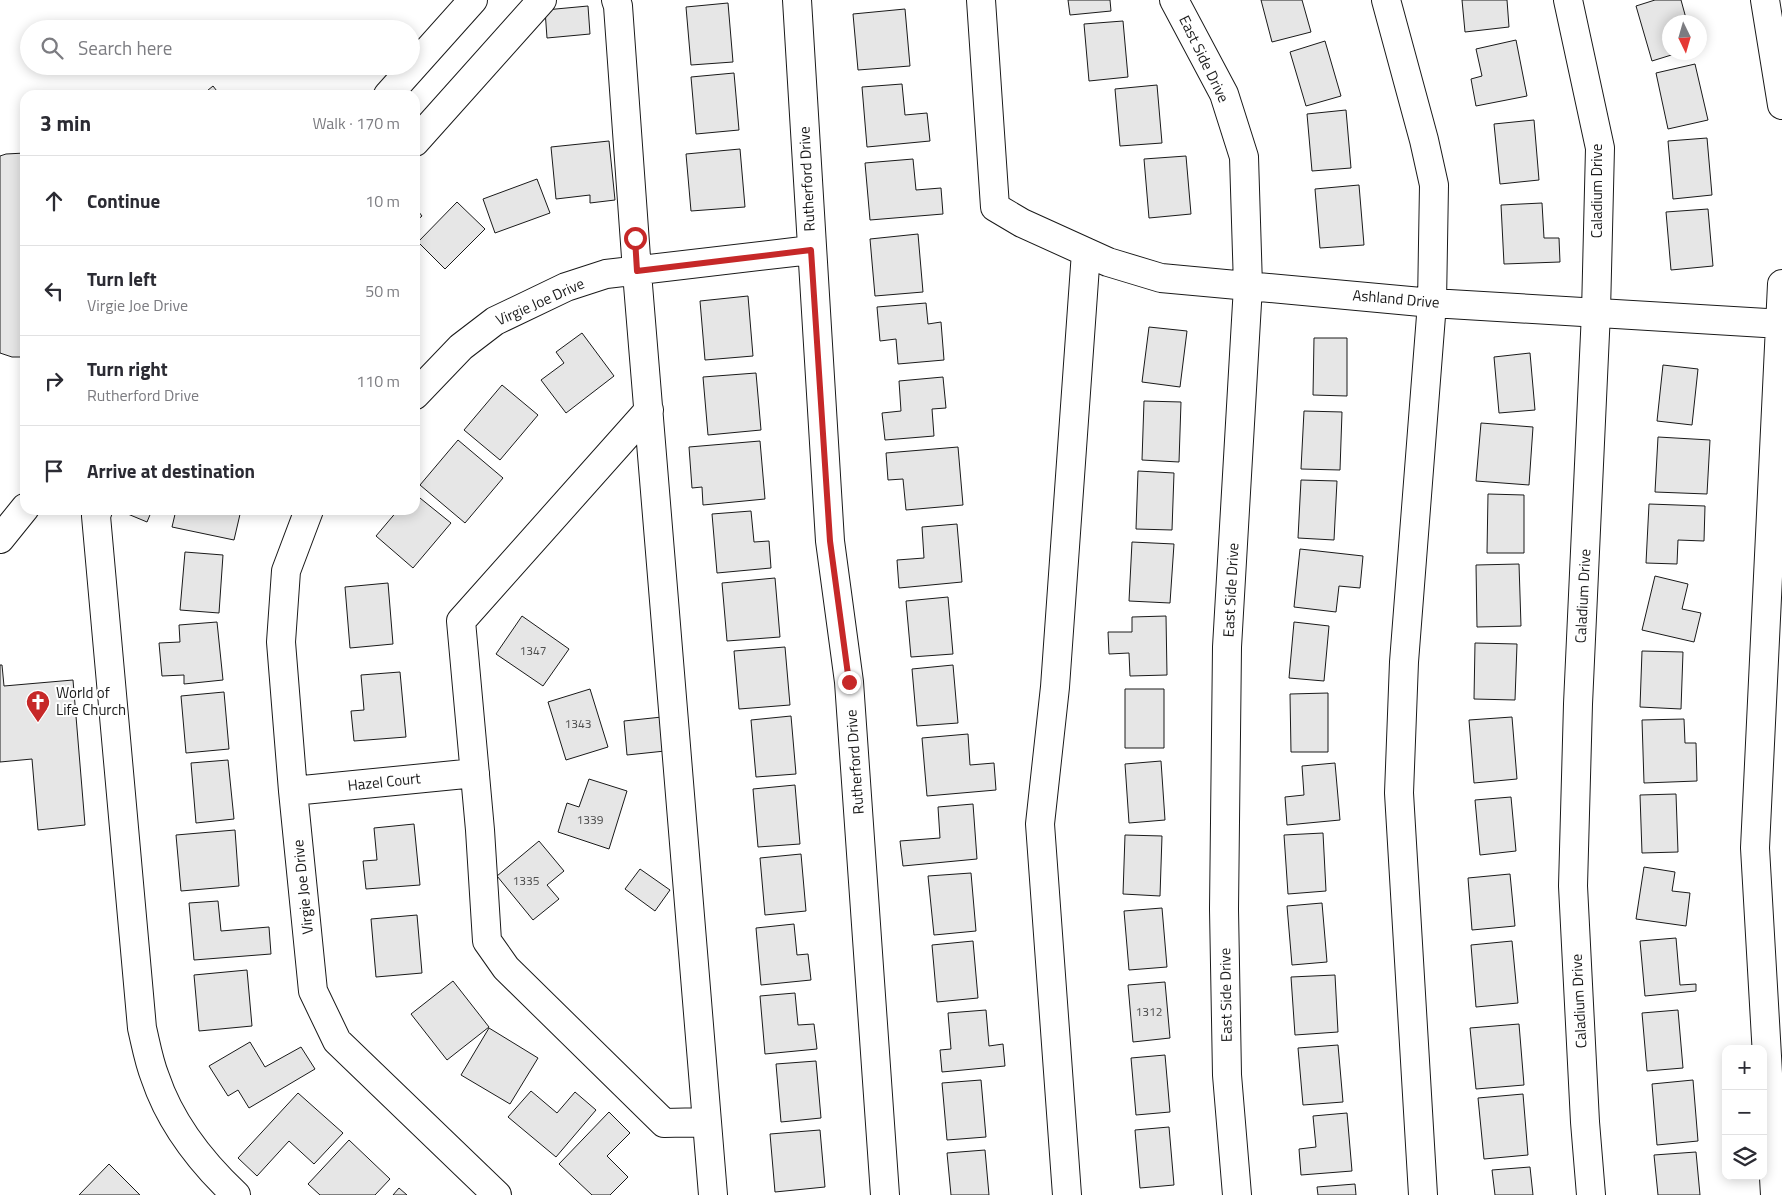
<!DOCTYPE html>
<html lang="en">
<head>
<meta charset="utf-8">
<style>
	:root { --surface:#fff; --page:#f2f2f3; --text:#2b2b33; --muted:#7c7c81; --line:#e1e1e2 }
	body { margin:0; font-family:"Titillium Web",sans-serif; background:var(--page); color:var(--text) }
	.controls { position:absolute; right:15px; bottom:15px; display:grid; overflow:hidden; border-radius:10px; box-shadow:0 2px 12px #0003 }
	.controls button { width:45px; height:45px; display:grid; place-items:center; padding:0; border:0; border-bottom:1px solid var(--line); background:var(--surface); color:var(--text); font:25px sans-serif }
	.compass { position:absolute; left:1662px; top:15px; width:45px; height:45px; border-radius:50%; background:var(--surface); box-shadow:0 2px 12px #0003; rotate:175deg }
	.stop { position:absolute; width:15px; height:15px; margin:-11px; border:4px solid #c62828; border-radius:50%; background:#fff }
	.stop.end { background:#c62828; border-color:#fff; box-shadow:0 1px 5px #0008 }
	.list { margin:0; padding:0; list-style:none }
	h2 { display:flex; justify-content:space-between; align-items:center; height:65px; margin:0; padding:0 20px; font-size:21px }
	h2 small { font-size:16px; font-weight:400; color:var(--muted) }
	.list li { display:grid; grid-template-columns:32px 1fr auto; gap:15px; align-items:center; box-sizing:border-box; height:90px; padding:0 20px; border-top:1px solid var(--line) }
	.list b { display:block; font-size:19px; white-space:nowrap }
	.list p { margin:0; font-size:16px; white-space:nowrap; color:var(--muted) }
	.list em { font-size:16px; font-style:normal; color:var(--muted) }
	.icon { flex:none; width:28px; height:28px; fill:none; stroke:currentColor; stroke-width:2; stroke-linecap:round; stroke-linejoin:round }
	.map { position:relative; flex:none; width:1782px; height:1195px; overflow:hidden }
	.search { position:absolute; background:var(--surface); box-shadow:0 2px 12px #0003; left:20px; top:20px; width:400px; height:55px; display:flex; align-items:center; gap:12px; box-sizing:border-box; padding:0 18px; border-radius:28px; color:var(--muted); font-size:19px }
	.panel { position:absolute; background:var(--surface); box-shadow:0 2px 12px #0003; left:20px; top:90px; width:400px; height:425px; border-radius:15px }
	.map>svg:first-child { display:block }
	.building { fill:#e6e6e6; stroke:#1a1a1a }
	.lines { fill:none; stroke-linecap:round; stroke-linejoin:round }
	.minor-casing { stroke:#1a1a1a; stroke-width:30 }
	.minor { stroke:#fff; stroke-width:28 }
	.route { stroke:#c62828; stroke-width:6 }
	.labels { text-anchor:middle; stroke-width:4; stroke-linejoin:round; paint-order:stroke }
	.number-label { font-size:12px; fill:#4d4d4d }
	.street-label { font-size:15px; fill:#1a1a1a; stroke:#fff }
	.poi-label { font-size:15px; fill:#1a1a1a; stroke:#fff; text-anchor:start }
</style>
</head>
<body>
<div class="map">
<svg width="1782" height="1195" viewBox="0 0 1782 1195">
	<rect width="100%" height="100%" fill="#fff"/>
	<!-- building -->
	<path class="building" d="M 1068,0 L 1110,0 L 1111,11 L 1070,15 Z
		M 1261,0 L 1302,0 L 1311,32 L 1272,42 Z
		M 1462,0 L 1507,0 L 1509,27 L 1465,32 Z
		M 1655,0 L 1681,0 L 1687,22 L 1670,22 L 1670,52 L 1681,52 L 1652,61 L 1636,6 Z
		M 728,3 L 733,62 L 691,65 L 686,7 Z
		M 588,6 L 590,34 L 547,38 L 545,10 Z
		M 905,9 L 910,66 L 858,70 L 853,14 Z
		M 1123,21 L 1128,77 L 1089,81 L 1084,24 Z
		M 1516,40 L 1527,96 L 1476,106 L 1471,79 L 1482,76 L 1476,49 Z
		M 1325,41 L 1341,96 L 1306,106 L 1290,52 Z
		M 1695,64 L 1708,120 L 1668,129 L 1656,73 Z
		M 734,73 L 739,130 L 696,134 L 691,77 Z
		M 902,84 L 905,115 L 927,113 L 930,141 L 867,147 L 862,87 Z
		M 1157,85 L 1162,143 L 1120,146 L 1115,89 Z
		M 213,86 L 220,95 L 202,95 Z
		M 1346,110 L 1351,168 L 1312,171 L 1307,114 Z
		M 1534,120 L 1539,180 L 1500,184 L 1494,124 Z
		M 1707,138 L 1712,195 L 1673,199 L 1668,141 Z
		M 609,141 L 615,200 L 590,203 L 590,195 L 556,199 L 551,147 Z
		M 740,149 L 745,207 L 691,211 L 686,154 Z
		M 25,153 L 25,357 L 12,357 L 0,353 L 0,156 L 6,154 Z
		M 1186,156 L 1191,214 L 1149,218 L 1144,159 Z
		M 913,159 L 916,190 L 941,188 L 943,214 L 870,220 L 865,163 Z
		M 537,179 L 550,213 L 495,233 L 483,199 Z
		M 1359,185 L 1364,245 L 1320,248 L 1315,189 Z
		M 457,202 L 485,229 L 445,269 L 418,242 Z
		M 1542,203 L 1544,238 L 1559,238 L 1560,262 L 1504,264 L 1501,205 Z
		M 415,207 L 422,216 L 415,222 Z
		M 1708,209 L 1713,266 L 1671,270 L 1666,212 Z
		M 918,234 L 923,292 L 875,296 L 870,239 Z
		M 748,296 L 753,356 L 705,360 L 700,301 Z
		M 926,303 L 928,324 L 941,322 L 944,360 L 898,364 L 896,339 L 880,341 L 877,307 Z
		M 1149,327 L 1187,331 L 1180,387 L 1142,382 Z
		M 582,333 L 614,376 L 566,413 L 541,380 L 564,363 L 556,352 Z
		M 1314,338 L 1347,338 L 1347,396 L 1313,395 Z
		M 1530,353 L 1535,410 L 1499,413 L 1494,357 Z
		M 1663,365 L 1698,369 L 1692,425 L 1657,421 Z
		M 756,373 L 761,430 L 708,435 L 703,377 Z
		M 943,377 L 946,408 L 932,409 L 934,436 L 885,440 L 882,413 L 901,411 L 899,381 Z
		M 502,385 L 538,415 L 500,460 L 464,430 Z
		M 1144,401 L 1181,402 L 1179,462 L 1142,460 Z
		M 1304,411 L 1342,412 L 1340,470 L 1301,469 Z
		M 1481,423 L 1533,427 L 1529,485 L 1476,481 Z
		M 1658,437 L 1710,440 L 1707,494 L 1655,492 Z
		M 458,440 L 503,478 L 465,523 L 420,485 Z
		M 760,441 L 765,499 L 703,505 L 702,487 L 692,488 L 689,447 Z
		M 958,447 L 963,505 L 906,510 L 903,479 L 888,480 L 886,453 Z
		M 1138,471 L 1174,473 L 1172,530 L 1136,529 Z
		M 1301,480 L 1337,481 L 1334,540 L 1298,538 Z
		M 415,494 L 451,523 L 413,568 L 376,536 L 398,510 L 415,510 Z
		M 1488,494 L 1524,495 L 1524,553 L 1487,553 Z
		M 1649,504 L 1705,506 L 1704,541 L 1678,540 L 1677,564 L 1646,563 Z
		M 124,510 L 152,510 L 147,522 L 123,512 Z
		M 176,510 L 241,510 L 234,540 L 172,527 Z
		M 751,511 L 754,542 L 769,541 L 771,568 L 717,573 L 712,514 Z
		M 957,524 L 962,582 L 899,588 L 897,560 L 924,558 L 922,527 Z
		M 1132,542 L 1174,544 L 1170,603 L 1129,601 Z
		M 1300,549 L 1363,556 L 1360,588 L 1339,586 L 1336,612 L 1294,607 Z
		M 185,552 L 223,555 L 219,613 L 180,610 Z
		M 1519,564 L 1521,626 L 1477,627 L 1476,565 Z
		M 1655,576 L 1688,584 L 1682,609 L 1701,613 L 1694,642 L 1642,630 Z
		M 775,578 L 780,637 L 727,641 L 722,583 Z
		M 388,583 L 393,644 L 350,648 L 345,587 Z
		M 948,597 L 953,654 L 911,657 L 906,601 Z
		M 522,616 L 569,649 L 543,686 L 496,654 Z
		M 1166,616 L 1167,675 L 1130,676 L 1129,653 L 1109,654 L 1108,632 L 1132,632 L 1132,617 Z
		M 217,622 L 223,680 L 184,684 L 184,675 L 162,676 L 159,643 L 180,642 L 179,625 Z
		M 1294,622 L 1329,626 L 1324,681 L 1289,678 Z
		M 1475,643 L 1517,644 L 1515,700 L 1474,699 Z
		M 785,647 L 790,705 L 739,709 L 734,651 Z
		M 1642,651 L 1683,652 L 1681,709 L 1640,707 Z
		M 0,665 L 2,665 L 4,686 L 73,680 L 85,825 L 38,830 L 32,759 L 0,762 Z
		M 953,665 L 958,723 L 917,726 L 912,669 Z
		M 400,672 L 406,737 L 354,741 L 351,711 L 364,710 L 361,675 Z
		M 590,689 L 608,747 L 566,760 L 548,702 Z
		M 1125,689 L 1164,689 L 1164,748 L 1125,748 Z
		M 224,692 L 229,749 L 186,753 L 181,696 Z
		M 1328,693 L 1328,752 L 1291,752 L 1290,694 Z
		M 791,716 L 796,774 L 756,777 L 751,720 Z
		M 662,717 L 665,751 L 627,755 L 624,721 Z
		M 1512,717 L 1517,779 L 1474,783 L 1469,720 Z
		M 1684,719 L 1685,743 L 1696,743 L 1697,781 L 1644,783 L 1642,720 Z
		M 968,734 L 970,765 L 994,763 L 996,790 L 927,796 L 922,738 Z
		M 228,760 L 234,819 L 196,823 L 191,763 Z
		M 1161,761 L 1165,820 L 1129,823 L 1125,764 Z
		M 1335,763 L 1340,820 L 1287,825 L 1285,797 L 1304,795 L 1302,766 Z
		M 589,779 L 627,791 L 609,849 L 558,832 L 567,803 L 579,807 Z
		M 795,785 L 800,844 L 758,847 L 753,789 Z
		M 1676,794 L 1678,852 L 1642,853 L 1640,795 Z
		M 1511,797 L 1516,851 L 1480,855 L 1475,800 Z
		M 973,804 L 977,859 L 903,866 L 900,841 L 940,838 L 938,807 Z
		M 414,824 L 420,885 L 366,889 L 363,861 L 377,860 L 374,828 Z
		M 235,830 L 239,886 L 181,891 L 176,835 Z
		M 1323,833 L 1326,891 L 1288,894 L 1284,835 Z
		M 1125,835 L 1162,836 L 1160,896 L 1123,894 Z
		M 539,841 L 564,871 L 547,885 L 559,899 L 533,920 L 497,876 Z
		M 801,854 L 806,911 L 765,915 L 760,858 Z
		M 1644,867 L 1675,872 L 1672,891 L 1690,893 L 1686,926 L 1636,919 Z
		M 640,869 L 670,890 L 655,911 L 625,889 Z
		M 971,873 L 976,931 L 934,935 L 928,876 Z
		M 1510,874 L 1515,926 L 1472,930 L 1468,878 Z
		M 218,901 L 221,931 L 269,927 L 271,954 L 194,960 L 189,903 Z
		M 1322,903 L 1327,962 L 1292,965 L 1287,906 Z
		M 1162,908 L 1167,967 L 1129,970 L 1124,911 Z
		M 417,915 L 422,973 L 376,977 L 371,919 Z
		M 794,924 L 797,955 L 808,954 L 811,980 L 761,985 L 756,928 Z
		M 1676,938 L 1680,985 L 1696,984 L 1696,991 L 1645,996 L 1640,941 Z
		M 973,941 L 978,998 L 937,1002 L 932,945 Z
		M 1512,941 L 1518,1003 L 1476,1007 L 1471,945 Z
		M 247,970 L 252,1026 L 199,1031 L 194,975 Z
		M 1335,975 L 1338,1032 L 1295,1035 L 1291,977 Z
		M 453,981 L 489,1027 L 447,1060 L 411,1014 Z
		M 1165,982 L 1170,1038 L 1133,1042 L 1128,985 Z
		M 795,993 L 798,1025 L 814,1024 L 817,1049 L 765,1054 L 760,996 Z
		M 986,1010 L 989,1046 L 1003,1044 L 1005,1066 L 942,1072 L 940,1050 L 951,1049 L 948,1013 Z
		M 1678,1010 L 1683,1068 L 1647,1071 L 1642,1013 Z
		M 1519,1024 L 1524,1085 L 1476,1089 L 1470,1028 Z
		M 489,1028 L 538,1058 L 510,1104 L 461,1075 Z
		M 250,1042 L 265,1067 L 301,1047 L 315,1069 L 249,1108 L 238,1090 L 228,1096 L 209,1066 Z
		M 1338,1045 L 1343,1102 L 1303,1105 L 1298,1048 Z
		M 1165,1055 L 1170,1112 L 1136,1115 L 1131,1058 Z
		M 816,1061 L 821,1118 L 781,1122 L 776,1064 Z
		M 981,1080 L 986,1137 L 947,1140 L 942,1083 Z
		M 1693,1080 L 1698,1141 L 1657,1145 L 1652,1084 Z
		M 531,1091 L 557,1113 L 575,1092 L 596,1110 L 556,1157 L 508,1117 Z
		M 298,1093 L 343,1133 L 314,1164 L 289,1141 L 257,1176 L 238,1158 Z
		M 1523,1094 L 1528,1155 L 1484,1159 L 1478,1098 Z
		M 609,1112 L 630,1133 L 607,1156 L 628,1177 L 610,1195 L 592,1195 L 559,1164 Z
		M 1347,1113 L 1352,1171 L 1301,1175 L 1299,1149 L 1316,1147 L 1313,1116 Z
		M 1169,1127 L 1174,1185 L 1140,1188 L 1135,1130 Z
		M 820,1130 L 825,1187 L 775,1192 L 770,1134 Z
		M 349,1140 L 390,1179 L 375,1195 L 320,1195 L 308,1184 Z
		M 985,1150 L 989,1195 L 951,1195 L 947,1153 Z
		M 1696,1152 L 1700,1195 L 1658,1195 L 1654,1155 Z
		M 109,1164 L 140,1195 L 79,1195 Z
		M 1530,1167 L 1533,1195 L 1495,1195 L 1492,1170 Z
		M 1355,1184 L 1356,1195 L 1318,1195 L 1317,1187 Z
		M 399,1188 L 407,1195 L 393,1195 Z"/>
	<g class="lines">
		<!-- minor casing -->
		<g class="minor-casing">
			<path id="minor" d="M 616,0 L 618,6 L 638,285 L 713,1195
				M 797,0 L 830,541 L 849,682 L 885,1195
				M 981,0 L 995,207 L 1022,223 L 1108,262 L 1161,278 L 1432,303 L 1782,324
				M 1174,0 L 1224,94 L 1244,157 L 1248,286 L 1227,647 L 1224,909 L 1227,1075 L 1237,1195
				M 1386,0 L 1424,140 L 1434,185 L 1432,303 L 1404,662 L 1399,793 L 1423,1195
				M 1568,0 L 1600,148 L 1596,312 L 1578,704 L 1573,886 L 1585,1122 L 1591,1195
				M 1765,0 L 1782,105
				M 388,95 L 473,0
				M 415,142 L 542,0
				M 415,395 L 461,347 L 495,321 L 566,287 L 606,274 L 811,250
				M 649,410 L 461,621 L 480,830 L 487,941 L 506,968 L 664,1123 L 707,1122
				M 98,510 L 96,516 L 142,1028 C 146,1045 149,1062 155,1077 C 170,1122 202,1163 236,1195
				M 309,510 L 286,571 L 281,642 L 293,791 L 313,991 L 337,1041 L 497,1195
				M 0,539 L 25,508
				M 293,791 L 475,773
				M 1067,1195 L 1040,824 L 1055,687 L 1086,252
				M 1775,1195 L 1755,848 L 1782,284"/>
		</g>
		<!-- minor -->
		<use href="#minor" class="minor"/>
	</g>
	<g class="lines">
		<!-- route -->
		<path class="route" d="M 635,238 L 637,271 L 811,250 L 830,541 L 849,682"/>
	</g>
	<!-- icons -->
	<defs>
		<g id="church-pin" transform="scale(1.25)"><path d="M0 17L-7.5 6A9.5 9.5 0 1 1 7.5 6Z" fill="#c62828" stroke="#fff"/><path d="M-1.2-6h2.4v3.5h3.3v2.4h-3.3V6h-2.4V-.1h-3.3v-2.4h3.3Z" fill="#fff"/></g>
	</defs>
	<g fill-rule="evenodd">
		<use href="#church-pin" x="38" y="702"/>
	</g>
	<g class="labels">
		<!-- number labels -->
		<g class="number-label">
			<text x="533" y="655">1347</text>
			<text x="578" y="728">1343</text>
			<text x="590" y="824">1339</text>
			<text x="526" y="885">1335</text>
			<text x="1149" y="1016">1312</text>
		</g>
		<!-- street labels -->
		<g class="street-label">
			<text transform="translate(1204 59) rotate(64)" y="5">East Side Drive</text>
			<text transform="translate(807 179) rotate(-93)" y="5">Rutherford Drive</text>
			<text transform="translate(1597 191) rotate(-90)" y="5">Caladium Drive</text>
			<text transform="translate(1396 299) rotate(5)" y="5">Ashland Drive</text>
			<text transform="translate(540 302) rotate(-24)" y="5">Virgie Joe Drive</text>
			<text transform="translate(1231 590) rotate(-87)" y="5">East Side Drive</text>
			<text transform="translate(1583 596) rotate(-87)" y="5">Caladium Drive</text>
			<text transform="translate(855 762) rotate(-94)" y="5">Rutherford Drive</text>
			<text transform="translate(384 782) rotate(-6)" y="5">Hazel Court</text>
			<text transform="translate(303 887) rotate(-96)" y="5">Virgie Joe Drive</text>
			<text transform="translate(1226 995) rotate(-91)" y="5">East Side Drive</text>
			<text transform="translate(1579 1001) rotate(-93)" y="5">Caladium Drive</text>
		</g>
		<!-- poi labels -->
		<g class="poi-label">
			<text x="56" y="698">World of<tspan x="56" dy="17">Life Church</tspan></text>
		</g>
	</g>
</svg>
<div class="controls">
<button>+</button>
<button>−</button>
<button><svg class="icon" aria-label="layers" viewBox="0 0 24 24"><path d="M12 4l9 5-9 5-9-5zM3 14l9 5 9-5"/></svg></button>
</div>
<svg class="compass" viewBox="-18 -18 36 36"><path d="M0-13l5 13h-10z" fill="#e53935"/><path d="M0 13l5-13h-10z" fill="#7c7c81"/></svg>
<div class="stop" style="left:635px;top:238px"></div>
<div class="stop end" style="left:849px;top:682px"></div>
<div class="search"><svg class="icon" aria-label="search" viewBox="0 0 24 24"><circle cx="10" cy="10" r="6"/><path d="M15 15l6 6"/></svg>Search here</div>
<section class="panel">
<h2>3 min<small>Walk · 170 m</small></h2>
<ul class="list">
<li><svg class="icon" aria-label="ahead" viewBox="0 0 24 24"><path d="M12 20V5M6 11l6-6 6 6"/></svg><div><b>Continue</b></div><em>10 m</em></li>
<li><svg class="icon" aria-label="left" viewBox="0 0 24 24"><path d="M17 20v-9H6M10 6l-5 5 5 5"/></svg><div><b>Turn left</b><p>Virgie Joe Drive</p></div><em>50 m</em></li>
<li><svg class="icon" aria-label="right" viewBox="0 0 24 24"><path d="M7 20v-9h11M14 6l5 5-5 5"/></svg><div><b>Turn right</b><p>Rutherford Drive</p></div><em>110 m</em></li>
<li><svg class="icon" aria-label="arrive" viewBox="0 0 24 24"><path d="M6 21V4h12l-3 4 3 4H6"/></svg><div><b>Arrive at destination</b></div></li>
</ul>
</section>
</div>
</body>
</html>
